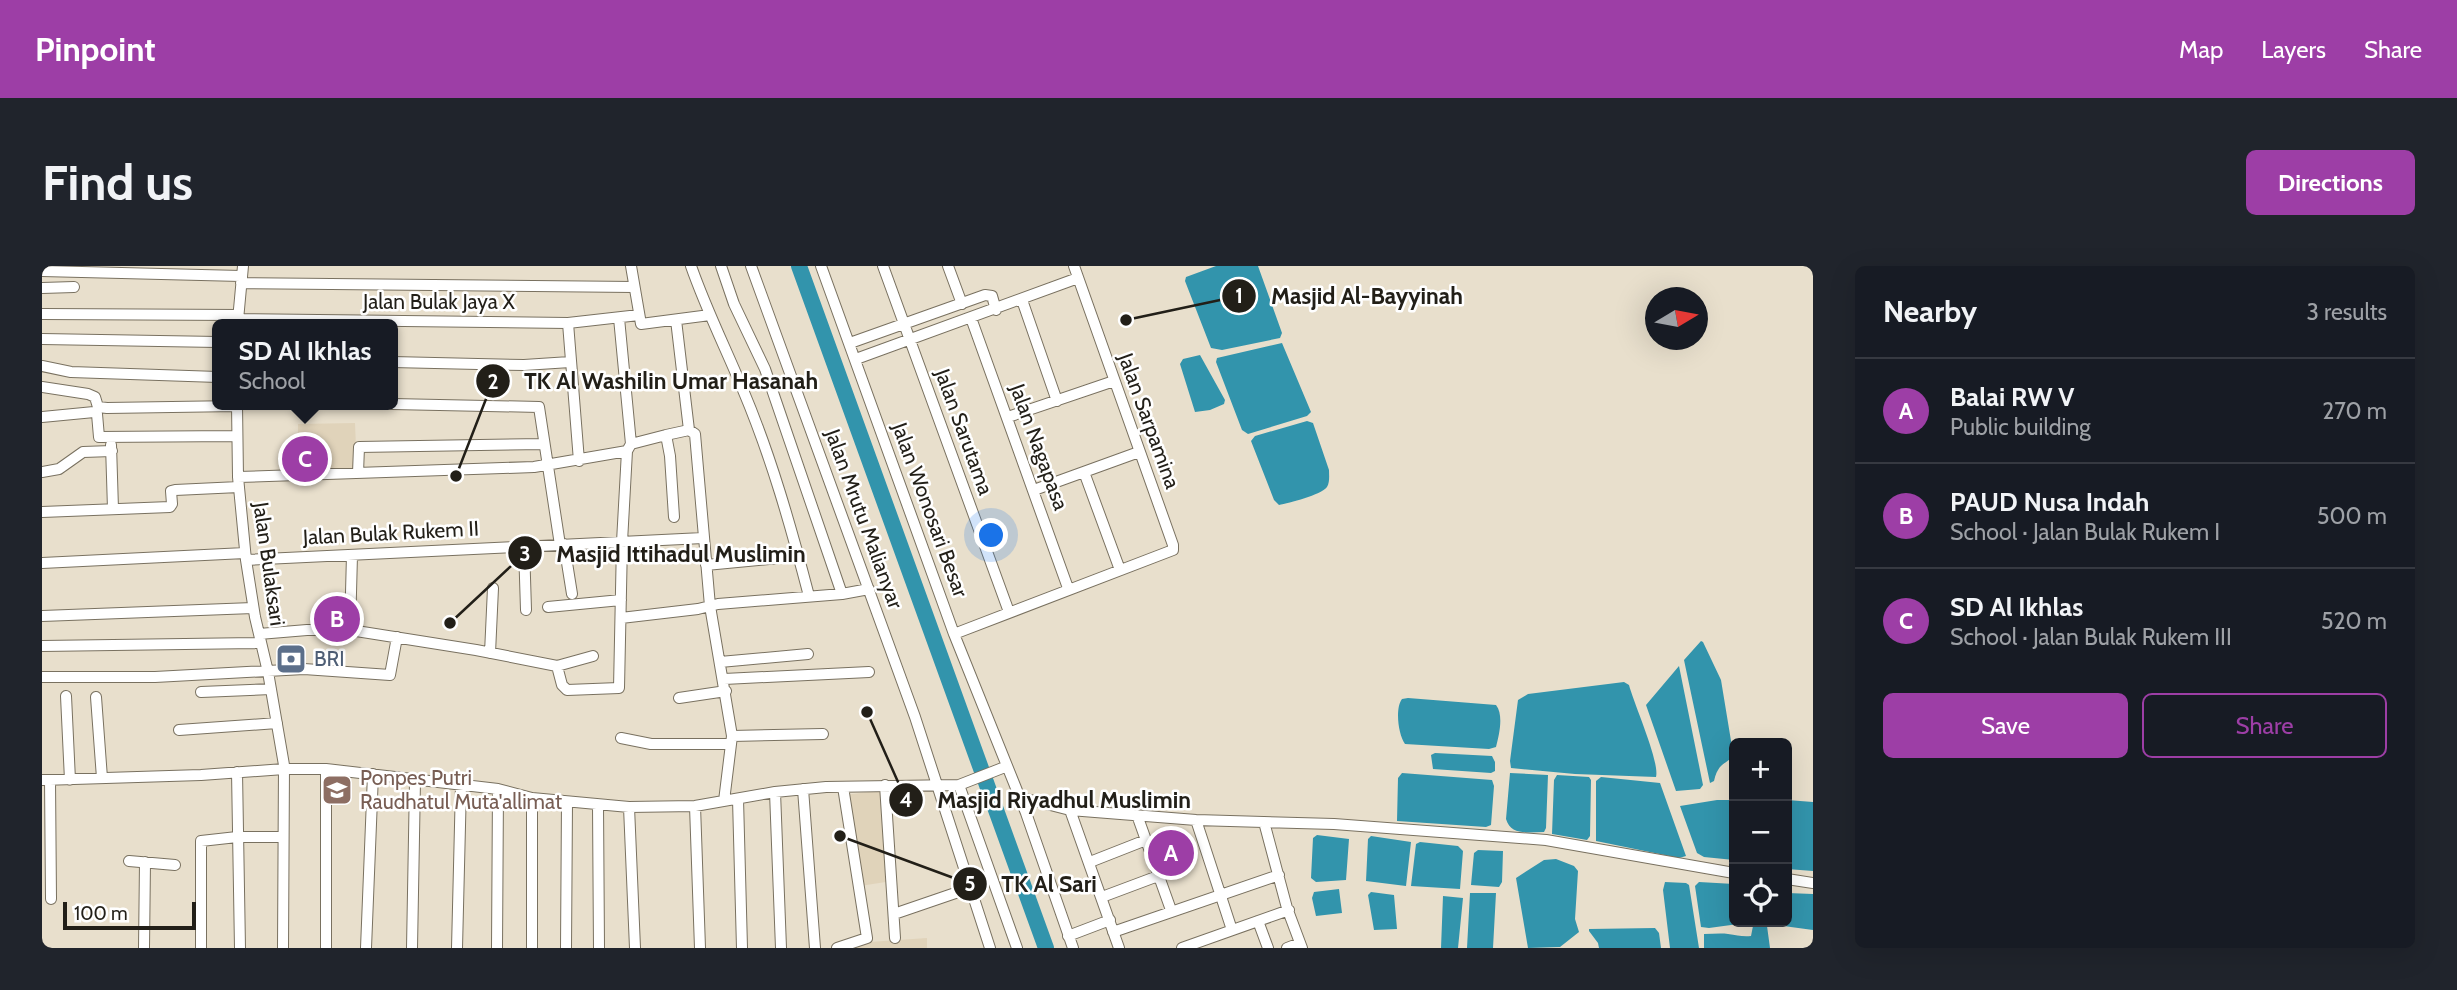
<!DOCTYPE html>
<html lang="en">
<head>
<meta charset="utf-8">
<style>
	:root { --surface:#171b24; --page:#20242c; --text:#f1f3f6; --muted:#9ea1a6; --line:#363941; --accent:#9d3ea6 }
	body { margin:0; font-family:Cabin,sans-serif; background:var(--page); color:var(--text) }
	.controls { position:absolute; right:21px; bottom:21px; display:grid; overflow:hidden; border-radius:10px; box-shadow:0 7px 28px #0002 }
	.controls button { width:63px; height:63px; display:grid; place-items:center; padding:0; border:0; border-bottom:2px solid var(--line); background:var(--surface); color:var(--text); font:35px sans-serif }
	.compass { position:absolute; left:1603px; top:21px; width:63px; height:63px; border-radius:50%; background:var(--surface); box-shadow:0 7px 28px #0002; rotate:80deg }
	.scale { position:absolute; left:21px; bottom:18px; width:133px; box-sizing:border-box; padding-left:7px; border:4px solid #221f18; border-top:0; font-size:19px; line-height:24px; white-space:nowrap; color:#221f18; -webkit-text-stroke:5px #fff; paint-order:stroke }
	.you { position:absolute; left:950px; top:270px; width:24px; height:24px; margin:-18px; border:5px solid #fff; border-radius:50%; background:#1a73e8; box-shadow:0 0 0 10px #1a73e833 }
	.badge { display:grid; place-items:center; width:46px; height:46px; border-radius:50%; background:var(--accent); color:#fff; font-size:23px; font-weight:700 }
	.pin { position:absolute; translate:-50% -50%; border:4px solid #fff; box-shadow:0 2px 7px #0006 }
	.popup { position:absolute; left:170px; top:53px; width:186px; height:91px; box-sizing:border-box; display:grid; place-content:center; border-radius:10px; background:var(--surface); filter:drop-shadow(0 2px 5px #0005); font-size:23px; white-space:nowrap; color:var(--muted) }
	.popup b { font-size:26px; color:var(--text) }
	.popup::after { content:''; position:absolute; left:50%; top:100%; margin-left:-14px; border:14px solid transparent; border-top-color:var(--surface) }
	.list { margin:0; padding:0; list-style:none }
	h2 { display:flex; justify-content:space-between; align-items:center; height:91px; margin:0; padding:0 28px; font-size:30px }
	h2 small { font-size:23px; font-weight:400; color:var(--muted) }
	.list li { display:grid; grid-template-columns:46px 1fr auto; gap:21px; align-items:center; box-sizing:border-box; height:105px; padding:0 28px; border-top:2px solid var(--line) }
	.list b { display:block; font-size:26px; white-space:nowrap }
	.list p { margin:0; font-size:23px; white-space:nowrap; color:var(--muted) }
	.list em { font-size:23px; font-style:normal; color:var(--muted) }
	.actions { display:flex; gap:14px; padding:21px 28px }
	.actions a { flex:1; padding:16px 0; border:2px solid var(--accent); border-radius:10px; text-align:center; font-size:24px; color:var(--accent) }
	.actions .main { background:var(--accent); color:#fff }
	.icon { flex:none; width:38px; height:38px; fill:none; stroke:currentColor; stroke-width:2; stroke-linecap:round; stroke-linejoin:round }
	.map { position:relative; flex:none; width:1771px; height:682px; overflow:hidden; border-radius:10px }
	header { display:flex; align-items:center; gap:42px; box-sizing:border-box; height:98px; padding:0 35px; background:var(--accent); color:#fff }
	header strong { font-size:33px }
	nav { display:flex; gap:38px; margin-inline-start:auto; font-size:24px }
	.intro { display:flex; align-items:center; justify-content:space-between; box-sizing:border-box; height:168px; padding:0 42px }
	h1 { margin:0; font-size:49px }
	.button { padding:18px 32px; border-radius:10px; background:var(--accent); color:#fff; font-size:24px; font-weight:700 }
	main { display:flex; gap:42px; padding:0 42px }
	aside { flex:1; background:var(--surface); border-radius:10px; box-shadow:0 7px 28px #0002 }
	.map>svg:first-child { display:block }
	.built { fill:#e0d3ba }
	.water { fill:#3294ac }
	.lines { fill:none; stroke-linecap:round; stroke-linejoin:round }
	.river { stroke:#3294ac; stroke-width:16 }
	.minor-casing { stroke:#797160; stroke-width:12 }
	.minor { stroke:#fff; stroke-width:10 }
	.labels { text-anchor:middle; stroke-width:5; stroke-linejoin:round; paint-order:stroke }
	.street-label { font-size:21px; fill:#221f18; stroke:#fff }
	.service-label { font-size:21px; fill:#4e5e75; stroke:#fff; text-anchor:start }
	.education-label { font-size:21px; fill:#785e54; stroke:#fff; text-anchor:start }
	.leader { fill:none; stroke:#221f18; stroke-width:2.5 }
	.callout-dot { fill:#221f18; stroke:#fff; stroke-width:2.5 }
	.mark-label { font-size:21px; text-anchor:middle; font-weight:bold; fill:#fff }
	.callout-label { font-size:23px; text-anchor:middle; font-weight:bold; fill:#221f18; stroke:#fff; stroke-width:5; stroke-linejoin:round; paint-order:stroke }
</style>
</head>
<body>
<header>
<strong>Pinpoint</strong>
<nav><a>Map</a><a>Layers</a><a>Share</a></nav>
</header>
<div class="intro"><h1>Find us</h1><a class="button">Directions</a></div>
<main>
<div class="map">
<svg width="1771" height="682" viewBox="0 0 1771 682">
	<rect width="100%" height="100%" fill="#e8dfcc"/>
	<!-- built -->
	<path class="built" d="M 313,157 L 315,205 L 287,206 L 283,175 L 256,173 L 256,158 Z
		M 842,524 L 850,615 L 818,620 L 803,529 Z
		M 885,672 L 885,682 L 814,682 L 813,677 Z"/>
	<!-- water -->
	<path class="water" d="M 1174,0 L 1216,0 L 1240,67 L 1238,72 L 1180,84 L 1169,82 L 1143,15 L 1144,11 Z
		M 1240,77 L 1269,146 L 1265,150 L 1206,168 L 1200,164 L 1174,96 L 1175,92 Z
		M 1158,89 L 1183,134 L 1182,138 L 1168,144 L 1153,146 L 1138,98 L 1141,93 Z
		M 1265,155 L 1271,157 L 1287,204 C 1287,209 1288,216 1285,221 C 1279,229 1247,237 1237,239 L 1232,234 L 1209,175 L 1213,170 Z
		M 1659,375 L 1661,376 L 1679,414 L 1691,487 C 1687,500 1677,493 1672,515 L 1668,517 L 1642,394 Z
		M 1637,400 L 1661,519 L 1658,523 L 1634,525 L 1604,439 Z
		M 1582,416 L 1587,419 C 1592,438 1618,496 1614,511 L 1533,508 L 1469,502 L 1468,495 L 1476,434 L 1486,428 Z
		M 1366,432 L 1454,439 C 1462,449 1457,469 1454,481 L 1447,483 L 1363,478 C 1356,468 1353,442 1360,433 Z
		M 1393,487 L 1450,490 L 1453,496 L 1453,505 L 1449,507 L 1391,503 L 1389,489 Z
		M 1360,507 L 1450,514 L 1452,520 L 1449,559 L 1444,561 L 1355,555 L 1356,512 Z
		M 1468,507 L 1506,509 L 1504,562 L 1502,566 C 1486,566 1469,570 1464,553 Z
		M 1515,509 L 1547,511 L 1549,514 L 1548,570 L 1545,574 L 1510,568 L 1512,514 Z
		M 1559,511 L 1618,517 L 1644,590 L 1637,592 L 1554,575 L 1554,515 Z
		M 1675,534 L 1692,534 L 1692,594 L 1662,591 L 1655,587 L 1638,540 Z
		M 1745,534 L 1771,536 L 1771,605 L 1745,603 Z
		M 1275,569 L 1307,573 L 1304,614 L 1274,616 L 1269,612 L 1271,572 Z
		M 1329,570 L 1369,576 L 1364,620 L 1324,615 L 1326,573 Z
		M 1378,576 L 1416,580 L 1421,585 L 1418,623 L 1369,620 L 1374,578 Z
		M 1436,584 L 1461,585 L 1460,616 L 1457,621 L 1429,619 L 1432,587 Z
		M 1514,593 L 1532,600 L 1536,605 L 1533,653 L 1537,666 L 1518,681 L 1486,682 L 1474,612 L 1502,594 Z
		M 1623,616 L 1644,617 L 1647,619 L 1657,682 L 1628,682 L 1621,624 Z
		M 1657,616 L 1692,618 L 1692,656 L 1711,656 L 1667,662 L 1659,661 L 1653,620 Z
		M 1297,623 L 1300,647 L 1274,650 L 1270,632 L 1272,626 Z
		M 1329,626 L 1352,629 L 1355,663 L 1332,664 L 1326,629 Z
		M 1428,627 L 1454,627 L 1451,682 L 1425,682 Z
		M 1745,627 L 1771,628 L 1771,664 L 1735,659 L 1734,656 L 1745,656 Z
		M 1401,630 L 1421,632 L 1416,682 L 1399,682 Z
		M 1721,658 L 1725,660 L 1728,682 L 1662,682 L 1662,668 C 1670,668 1679,667 1686,668 C 1695,669 1700,671 1709,670 L 1711,660 Z
		M 1613,662 L 1617,667 L 1619,682 L 1557,682 L 1556,677 L 1547,665 L 1547,663 Z"/>
	<g class="lines">
		<!-- river -->
		<path class="river" d="M 757,0 L 1004,682"/>
		<!-- minor casing -->
		<g class="minor-casing">
			<path id="minor" d="M 589,0 L 599,58 L 668,49
				M 649,0 C 664,43 684,83 701,124 C 729,190 749,261 767,330
				M 679,0 L 692,38 L 723,103 L 800,328
				M 709,0 L 873,451 L 948,682
				M 779,0 L 912,368 L 984,547 L 1031,682
				M 841,0 L 967,346
				M 906,0 L 920,38
				M 0,5 L 199,10
				M 199,17 L 592,21
				M 0,22 L 32,21
				M 980,34 L 1015,135
				M 0,48 L 197,49
				M 929,52 L 1026,322
				M 196,53 L 526,57 L 597,49
				M 196,54 L 201,0
				M 634,54 L 647,164 L 653,168 L 668,340 L 690,470 L 682,535
				M 526,57 L 537,195
				M 0,73 L 176,76
				M 808,77 L 943,29 L 950,30 L 954,44
				M 814,93 L 1036,12
				M 350,96 L 482,99 L 528,96
				M 0,100 L 29,106 L 176,111
				M 0,121 L 46,128 L 53,131 L 56,141 L 65,142 L 195,140
				M 350,138 L 497,141 L 518,279
				M 195,139 L 196,211 L 204,294 L 213,351 L 226,406 L 242,499 L 241,682
				M 0,151 L 52,146 L 55,148 L 57,171 L 194,170
				M 966,151 L 1072,115
				M 624,169 L 647,164
				M 589,178 L 624,169 L 628,190 L 632,251
				M 69,179 L 71,243
				M 0,206 L 17,203 L 41,186 L 70,185
				M 1042,206 L 1078,304
				M 316,207 L 317,181 L 502,178
				M 196,211 L 492,201 L 585,185
				M 992,224 L 1097,186
				M 0,246 L 128,241 L 130,238 L 129,225 L 133,224 L 197,221
				M 522,278 L 530,328
				M 482,280 L 484,344
				M 204,294 L 661,272
				M 0,297 L 203,287
				M 664,299 L 737,292
				M 506,341 L 579,334
				M 0,350 L 211,342
				M 579,352 L 656,343 L 676,338 L 800,328 L 827,323
				M 308,364 L 310,289
				M 217,368 L 265,364 L 308,364 L 434,384 L 515,400 L 520,419 L 525,424 L 577,422 L 580,276 L 585,185 L 589,178 L 577,52
				M 912,368 L 1131,284 L 1131,279 L 1032,0
				M 0,380 L 219,377
				M 448,387 L 451,322
				M 678,396 L 766,388
				M 515,400 L 551,390
				M 0,411 L 113,411 L 262,403 L 348,409 L 355,371
				M 682,413 L 827,406
				M 159,426 L 229,423
				M 24,430 L 28,514
				M 54,431 L 60,512
				M 637,432 L 684,425
				M 137,464 L 235,457
				M 690,470 L 781,468
				M 579,472 L 609,478 L 689,478
				M 195,506 L 198,682
				M 0,514 L 159,509 L 242,503 L 284,503 L 456,523 L 490,532 L 587,541 L 653,540 L 733,526 L 784,521 L 917,519 L 963,501
				M 8,514 L 9,633
				M 843,519 L 853,672
				M 917,519 L 975,682
				M 761,523 L 773,682
				M 733,526 L 739,682
				M 977,531 L 1028,544 L 1154,554 L 1292,558 L 1504,574 L 1692,607
				M 490,532 L 490,682
				M 696,533 L 700,682
				M 556,539 L 557,682
				M 653,540 L 658,682
				M 587,541 L 593,682
				M 1028,544 L 1077,682
				M 1095,549 L 1129,644
				M 1154,554 L 1190,664
				M 1222,556 L 1245,642 L 1260,682
				M 87,595 L 133,599
				M 1048,596 L 1104,574
				M 1745,613 L 1771,617
				M 1060,631 L 1116,610
				M 852,648 L 928,622
				M 1216,655 L 1226,682
				M 1071,666 L 1237,609
				M 1026,670 L 1068,654
				M 102,682 L 103,596
				M 159,682 L 159,575 L 195,571 L 241,571
				M 284,682 L 284,503
				M 324,682 L 331,508
				M 370,682 L 373,515
				M 415,682 L 419,519
				M 455,682 L 456,523
				M 524,682 L 525,536
				M 795,682 L 825,672 L 801,521
				M 1140,682 L 1247,644
				M 1245,682 L 1258,677"/>
		</g>
		<!-- minor -->
		<use href="#minor" class="minor"/>
	</g>
	<!-- icons -->
	<defs>
		<g id="bank-square" transform="scale(1.575)"><rect x="-9" y="-9" width="18" height="18" rx="4" fill="#5c6f8a" stroke="#fff"/><path d="M-6-4H6V4H-6ZM0-2.3a2.3 2.3 0 1 0 0 4.6a2.3 2.3 0 1 0 0-4.6Z" fill="#fff"/></g>
		<g id="school-square" transform="scale(1.575)"><rect x="-9" y="-9" width="18" height="18" rx="4" fill="#8d6e63" stroke="#fff"/><path d="M0-5L7-2L0 1L-7-2ZM-4 1L0 2.5L4 1V4Q0 6-4 4Z" fill="#fff"/></g>
	</defs>
	<g fill-rule="evenodd">
		<use href="#bank-square" x="249" y="393"/>
		<use href="#school-square" x="295" y="524"/>
	</g>
	<g class="labels">
		<!-- street labels -->
		<g class="street-label">
			<text x="397" y="43">Jalan Bulak Jaya X</text>
			<text transform="translate(1107 155) rotate(70)" y="7">Jalan Sarpamina</text>
			<text transform="translate(922 166) rotate(70)" y="7">Jalan Sarutama</text>
			<text transform="translate(997 181) rotate(70)" y="7">Jalan Nagapasa</text>
			<text transform="translate(888 244) rotate(70)" y="7">Jalan Wonosari Besar</text>
			<text transform="translate(822 253) rotate(70)" y="7">Jalan Mrutu Malianyar</text>
			<text transform="translate(349 267) rotate(-3)" y="7">Jalan Bulak Rukem II</text>
			<text transform="translate(227 298) rotate(82)" y="7">Jalan Bulaksari</text>
		</g>
		<!-- service labels -->
		<g class="service-label">
			<text x="272" y="400">BRI</text>
		</g>
		<!-- education labels -->
		<g class="education-label">
			<text x="318" y="519">Ponpes Putri<tspan x="318" dy="24">Raudhatul Muta'allimat</tspan></text>
		</g>
	</g>
	<!-- callouts -->
	<path class="leader" d="M1084 54L1197 30M414 210L451 115M408 357L483 287M825 446L864 534M798 570L928 618"/>
	<g class="callout-dot">
		<circle cx="1084" cy="54" r="7"/>
		<circle cx="414" cy="210" r="7"/>
		<circle cx="408" cy="357" r="7"/>
		<circle cx="825" cy="446" r="7"/>
		<circle cx="798" cy="570" r="7"/>
		<circle cx="1197" cy="30" r="18"/>
		<circle cx="451" cy="115" r="18"/>
		<circle cx="483" cy="287" r="18"/>
		<circle cx="864" cy="534" r="18"/>
		<circle cx="928" cy="618" r="18"/>
	</g>
	<g class="mark-label">
		<text x="1197" y="37">1</text>
		<text x="451" y="123">2</text>
		<text x="483" y="295">3</text>
		<text x="864" y="541">4</text>
		<text x="928" y="625">5</text>
	</g>
	<g class="callout-label">
		<text x="1325" y="38">Masjid Al-Bayyinah</text>
		<text x="629" y="123">TK Al Washilin Umar Hasanah</text>
		<text x="639" y="296">Masjid Ittihadul Muslimin</text>
		<text x="1022" y="542">Masjid Riyadhul Muslimin</text>
		<text x="1007" y="626">TK Al Sari</text>
	</g>
</svg>
<div class="controls">
<button>+</button>
<button>−</button>
<button><svg class="icon" aria-label="locate" viewBox="0 0 24 24"><circle cx="12" cy="12" r="6"/><path d="M12 2v4M12 18v4M2 12h4M18 12h4"/></svg></button>
</div>
<svg class="compass" viewBox="-18 -18 36 36"><path d="M0-13l5 13h-10z" fill="#e53935"/><path d="M0 13l5-13h-10z" fill="#9ea1a6"/></svg>
<div class="scale">100 m</div>
<div class="you"></div>
<div class="pin badge" style="left:1129px;top:587px">A</div>
<div class="pin badge" style="left:295px;top:353px">B</div>
<div class="pin badge" style="left:263px;top:193px">C</div>
<div class="popup"><b>SD Al Ikhlas</b>School</div>
</div>
<aside>
<h2>Nearby<small>3 results</small></h2>
<ul class="list">
<li><span class="badge">A</span><div><b>Balai RW V</b><p>Public building</p></div><em>270 m</em></li>
<li><span class="badge">B</span><div><b>PAUD Nusa Indah</b><p>School · Jalan Bulak Rukem I</p></div><em>500 m</em></li>
<li><span class="badge">C</span><div><b>SD Al Ikhlas</b><p>School · Jalan Bulak Rukem III</p></div><em>520 m</em></li>
</ul>
<div class="actions"><a class="main">Save</a><a>Share</a></div>
</aside>
</main>
</body>
</html>
